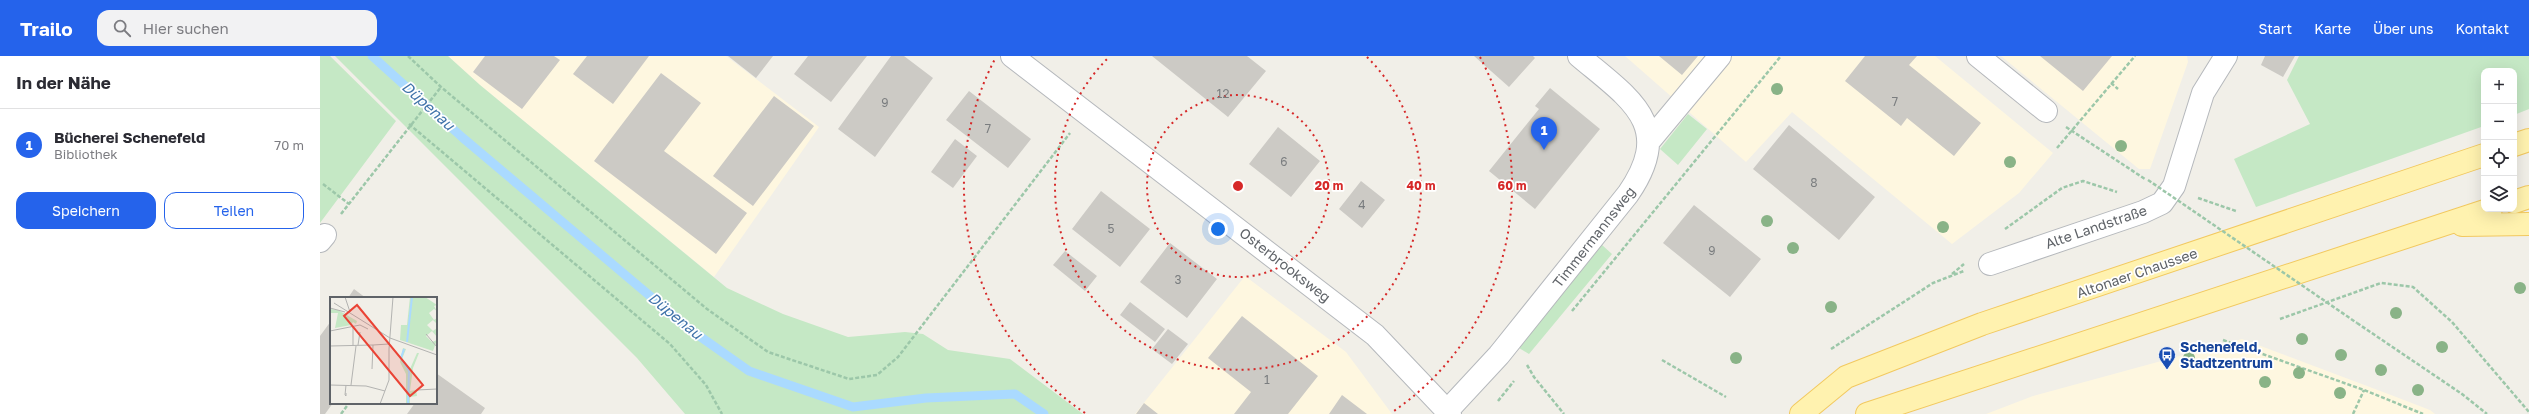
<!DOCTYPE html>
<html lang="de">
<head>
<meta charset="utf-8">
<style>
	:root { --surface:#fff; --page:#f2f2f3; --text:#2b2b33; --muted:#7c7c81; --line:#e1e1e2; --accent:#2563eb }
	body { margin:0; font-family:"Golos Text",sans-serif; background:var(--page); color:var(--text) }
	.controls { position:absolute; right:12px; top:12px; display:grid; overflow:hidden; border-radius:8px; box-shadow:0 4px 16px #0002 }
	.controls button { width:36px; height:36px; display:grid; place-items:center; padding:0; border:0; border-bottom:1px solid var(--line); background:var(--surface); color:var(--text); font:20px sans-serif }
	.you { position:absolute; left:898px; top:173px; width:14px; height:14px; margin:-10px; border:3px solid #fff; border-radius:50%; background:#1a73e8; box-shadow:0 0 0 6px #1a73e833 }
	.badge { display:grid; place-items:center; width:26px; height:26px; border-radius:50%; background:var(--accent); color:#fff; font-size:13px; font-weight:700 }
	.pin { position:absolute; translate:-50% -33px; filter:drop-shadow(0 1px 2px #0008) }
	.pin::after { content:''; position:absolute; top:21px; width:14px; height:12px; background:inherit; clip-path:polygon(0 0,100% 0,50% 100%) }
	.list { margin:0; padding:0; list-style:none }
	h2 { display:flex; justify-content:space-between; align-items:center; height:52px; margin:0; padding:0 16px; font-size:17px }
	h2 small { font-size:13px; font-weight:400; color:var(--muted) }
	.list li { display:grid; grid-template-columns:26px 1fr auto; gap:12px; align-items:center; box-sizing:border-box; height:72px; padding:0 16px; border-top:1px solid var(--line) }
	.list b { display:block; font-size:15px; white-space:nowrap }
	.list p { margin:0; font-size:13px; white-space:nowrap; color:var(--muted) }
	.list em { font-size:13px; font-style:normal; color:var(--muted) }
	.actions { display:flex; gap:8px; padding:12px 16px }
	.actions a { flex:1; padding:9px 0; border:1px solid var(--accent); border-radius:12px; text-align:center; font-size:14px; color:var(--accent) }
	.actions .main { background:var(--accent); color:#fff }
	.icon { flex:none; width:22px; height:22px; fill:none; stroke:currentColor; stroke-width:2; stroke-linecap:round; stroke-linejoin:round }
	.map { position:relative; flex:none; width:2209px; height:358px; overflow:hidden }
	header { display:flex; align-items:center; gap:24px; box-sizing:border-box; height:56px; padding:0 20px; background:var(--accent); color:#fff }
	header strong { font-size:19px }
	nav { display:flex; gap:22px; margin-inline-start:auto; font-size:14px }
	.search { width:280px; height:36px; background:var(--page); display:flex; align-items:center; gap:10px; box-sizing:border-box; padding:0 14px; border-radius:12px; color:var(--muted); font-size:15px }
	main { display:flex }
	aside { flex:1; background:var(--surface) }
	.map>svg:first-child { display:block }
	.commercial { fill:#fef7e0 }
	.green { fill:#c5e8c5 }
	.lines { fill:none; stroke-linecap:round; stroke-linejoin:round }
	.stream { stroke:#aadaff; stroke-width:9 }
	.building { fill:#cccac5 }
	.minor-casing { stroke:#b5b8bc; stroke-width:24 }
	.major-casing { stroke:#f2c960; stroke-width:24 }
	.path { stroke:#9cc7a9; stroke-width:2.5; stroke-dasharray:4 2; stroke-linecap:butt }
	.minor { stroke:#fff; stroke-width:22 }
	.major { stroke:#fff2af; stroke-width:22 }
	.path-bridge { stroke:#9cc7a9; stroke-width:2.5; stroke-dasharray:4 2; stroke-linecap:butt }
	.tree { fill:#89b387 }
	.ring { fill:none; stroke:#d62828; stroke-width:2; stroke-dasharray:2 4 }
	.labels { text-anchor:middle; stroke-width:3.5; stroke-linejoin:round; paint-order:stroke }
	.number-label { font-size:12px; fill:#7a7d7f }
	.street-label { font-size:14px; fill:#5f6368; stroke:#fff }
	.transit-label { font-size:14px; font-weight:bold; fill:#164399; stroke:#fff; text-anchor:start }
	.water-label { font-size:15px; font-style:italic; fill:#4174aa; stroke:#fff }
	.inset-river { fill:none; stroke:#aadaff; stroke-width:2 }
	.inset-road { fill:none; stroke:#b3b3b1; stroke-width:1 }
	.view { fill:#ea4335; fill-opacity:0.15; stroke:#ea4335; stroke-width:2 }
	.inset-edge { fill:none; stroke:#5f6368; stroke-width:2 }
	.centre { fill:#d62828; stroke:#fff; stroke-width:2 }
	.ring-label { font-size:12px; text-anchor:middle; font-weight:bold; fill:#d62828; stroke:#fff; stroke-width:3.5; stroke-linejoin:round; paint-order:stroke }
</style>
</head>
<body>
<header>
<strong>Trailo</strong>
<div class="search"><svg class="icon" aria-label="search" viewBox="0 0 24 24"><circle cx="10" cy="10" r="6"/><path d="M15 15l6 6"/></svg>Hier suchen</div>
<nav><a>Start</a><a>Karte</a><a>Über uns</a><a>Kontakt</a></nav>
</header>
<main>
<aside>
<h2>In der Nähe<small></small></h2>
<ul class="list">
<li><span class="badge">1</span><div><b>Bücherei Schenefeld</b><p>Bibliothek</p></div><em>70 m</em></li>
</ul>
<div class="actions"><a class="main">Speichern</a><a>Teilen</a></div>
</aside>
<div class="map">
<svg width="2209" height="358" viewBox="0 0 2209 358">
	<rect width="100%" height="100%" fill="#f1efe8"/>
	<!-- commercial -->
	<path class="commercial" d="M 128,0 L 406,0 L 499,71 L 394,221 L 160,29 Z
		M 1305,0 L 1615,0 L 1733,97 L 1699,137 L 1632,188 L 1472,56 L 1426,106 Z
		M 1681,0 L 1867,0 L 1868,6 L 1830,113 L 1819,113 Z
		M 925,220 L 1026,296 L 1072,358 L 815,358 Z
		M 1922,283 L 2071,339 L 2110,354 L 2115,358 L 1666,358 L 1713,340 Z"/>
	<!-- green -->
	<path class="green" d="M 0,0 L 10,0 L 76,65 L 0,167 Z
		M 15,0 L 128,0 L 160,29 L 407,232 L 463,258 L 528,281 L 585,276 L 603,278 L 628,294 L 690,303 L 763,358 L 365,358 L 317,302 Z
		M 1979,0 L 2209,0 L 2209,53 L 2194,59 L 2194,15 L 2164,15 L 2164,70 L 1936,151 L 1914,103 L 1990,68 L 1967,24 Z
		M 1368,58 L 1387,73 L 1358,109 L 1340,93 Z
		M 1282,189 L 1292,198 L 1209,298 L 1199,292 Z"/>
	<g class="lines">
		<!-- stream -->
		<path class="stream" d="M 52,0 L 143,82 L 368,272 L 429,315 L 533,351 L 606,342 L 695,338 L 724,358"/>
	</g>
	<!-- building -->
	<path class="building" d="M 165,0 L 234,0 L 240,4 L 202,53 L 153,16 Z
		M 267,0 L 329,0 L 293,48 L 253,18 Z
		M 408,0 L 453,0 L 436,22 Z
		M 488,0 L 547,0 L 511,46 L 474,18 Z
		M 571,0 L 584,0 L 613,22 L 555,101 L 518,73 Z
		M 832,0 L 927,0 L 946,15 L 908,61 Z
		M 1154,0 L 1213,0 L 1215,2 L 1189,31 Z
		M 1339,0 L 1378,0 L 1362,19 Z
		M 1545,0 L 1597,0 L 1589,9 L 1661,67 L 1634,100 L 1587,62 L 1581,70 L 1525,25 Z
		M 1720,0 L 1792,0 L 1763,35 Z
		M 1945,0 L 1975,0 L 1963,21 L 1941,9 Z
		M 341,17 L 381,47 L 344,95 L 427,157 L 396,198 L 274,105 Z
		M 1230,32 L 1280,73 L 1215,153 L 1169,115 L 1219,53 L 1215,50 Z
		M 649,35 L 711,83 L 688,112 L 626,64 Z
		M 454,40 L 494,70 L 433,150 L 393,120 Z
		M 1469,69 L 1555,141 L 1519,184 L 1433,113 Z
		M 958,71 L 1000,105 L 971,141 L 929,108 Z
		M 635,83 L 657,100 L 633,132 L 611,116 Z
		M 1041,125 L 1065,144 L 1042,172 L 1019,153 Z
		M 781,135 L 830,173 L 800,211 L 752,173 Z
		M 1374,149 L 1441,203 L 1410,241 L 1343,187 Z
		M 850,187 L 897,223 L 867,262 L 820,226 Z
		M 745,195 L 777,220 L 765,235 L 733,209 Z
		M 34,233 L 46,242 L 28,242 Z
		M 810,246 L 845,273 L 835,286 L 800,259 Z
		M 922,260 L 998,320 L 968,358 L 914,358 L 931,336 L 888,302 Z
		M 11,265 L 11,347 L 13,347 L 5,358 L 0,358 L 0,280 Z
		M 848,273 L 868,288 L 852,308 L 832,293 Z
		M 116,317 L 165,352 L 161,358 L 87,358 L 95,347 L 116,347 Z
		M 1022,339 L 1047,358 L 1009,358 Z
		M 824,347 L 838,358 L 816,358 Z"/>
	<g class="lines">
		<!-- minor casing -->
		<g class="minor-casing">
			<path id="minor" d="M 692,0 L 1055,279 L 1130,358
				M 1658,0 L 1726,55
				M 1330,84 L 1400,0
				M 0,185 L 5,179
				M 1670,208 L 1823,156 L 1842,147 L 1854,130 L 1883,37 L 1906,0
				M 1128,354 L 1179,299 L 1308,138 C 1356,69 1310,43 1259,0"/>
		</g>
		<!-- major casing -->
		<g class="major-casing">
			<path id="major" d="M 2194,89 L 2209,84
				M 2194,146 L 2209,141
				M 2142,169 L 2209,168
				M 1481,358 L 1526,321 L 1662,268 L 2164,99
				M 1547,358 L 2171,153"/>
		</g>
		<!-- path -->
		<path class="path" d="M 88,0 L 121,31 L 387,253 L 448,296 L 529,323 L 557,319 L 578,301 L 750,77
			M 1791,27 L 1798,33
			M 89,68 L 350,288 L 386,329 L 402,358
			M 1746,71 L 1825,123
			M 1737,92 L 1815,0
			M 3,128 L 29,148
			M 1878,142 L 1916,155
			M 21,158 L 121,31
			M 1685,173 L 1742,132 L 1763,125 L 1797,136
			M 1632,218 L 1644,208
			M 1252,255 L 1461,0
			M 1960,263 L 2061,227 L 2093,231 L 2132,266 L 2209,356
			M 2037,267 L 2142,338 L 2167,358
			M 1903,284 L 2044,334 L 2103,358
			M 1511,293 L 1613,227 L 1644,215
			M 1342,304 L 1406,341
			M 1207,309 L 1214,321 L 1244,358
			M 1178,345 L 1194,325
			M 21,358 L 29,347
			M 2033,358 L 2044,334"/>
		<!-- minor -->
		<use href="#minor" class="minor"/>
		<!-- major -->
		<use href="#major" class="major"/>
		<!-- path-bridge -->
		<path class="path-bridge" d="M 1828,124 L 2037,267"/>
	</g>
	<!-- trees -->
	<g class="tree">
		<circle cx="1457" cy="33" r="6"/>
		<circle cx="1801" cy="90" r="6"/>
		<circle cx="1690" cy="106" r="6"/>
		<circle cx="1447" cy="165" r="6"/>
		<circle cx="1623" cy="171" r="6"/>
		<circle cx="1473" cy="192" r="6"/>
		<circle cx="2200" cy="232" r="6"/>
		<circle cx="1511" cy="251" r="6"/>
		<circle cx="2076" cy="257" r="6"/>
		<circle cx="1982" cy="283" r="6"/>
		<circle cx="2122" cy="291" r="6"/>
		<circle cx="2021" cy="299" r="6"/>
		<circle cx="1416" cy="302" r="6"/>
		<circle cx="1869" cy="302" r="6"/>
		<circle cx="2061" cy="314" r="6"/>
		<circle cx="1979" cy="317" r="6"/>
		<circle cx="1945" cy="326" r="6"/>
		<circle cx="2098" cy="334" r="6"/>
		<circle cx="2020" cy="337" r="6"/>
	</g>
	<!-- distance rings -->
	<g class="ring">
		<circle cx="918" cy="130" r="91"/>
		<path d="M1047 1A183 183 0 1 1 789 1"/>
		<path d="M765 357A274 274 0 0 1 676 1M1160 1A274 274 0 0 1 1071 357"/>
	</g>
	<!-- icons -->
	<defs>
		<g id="bus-pin" transform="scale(0.9)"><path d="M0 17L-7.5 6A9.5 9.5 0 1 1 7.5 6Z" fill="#1a4fb4" stroke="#fff"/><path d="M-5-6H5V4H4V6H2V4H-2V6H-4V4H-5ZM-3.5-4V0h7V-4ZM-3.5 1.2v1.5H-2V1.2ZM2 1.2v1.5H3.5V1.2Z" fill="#fff"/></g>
	</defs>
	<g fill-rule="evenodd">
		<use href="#bus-pin" x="1847" y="299"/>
	</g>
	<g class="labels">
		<!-- number labels -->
		<g class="number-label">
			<text x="903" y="42">12</text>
			<text x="1575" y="50">7</text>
			<text x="565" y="51">9</text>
			<text x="668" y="77">7</text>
			<text x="964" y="110">6</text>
			<text x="1494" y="131">8</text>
			<text x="1042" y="153">4</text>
			<text x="791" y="177">5</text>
			<text x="1392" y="199">9</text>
			<text x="858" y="228">3</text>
			<text x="947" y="328">1</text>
		</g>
		<!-- street labels -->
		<g class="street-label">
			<text transform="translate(1776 171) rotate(-19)" y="5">Alte Landstraße</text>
			<text transform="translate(1274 181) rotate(-52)" y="5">Timmermannsweg</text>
			<text transform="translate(965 209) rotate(38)" y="5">Osterbrooksweg</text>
			<text transform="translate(1817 217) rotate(-19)" y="5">Altonaer Chaussee</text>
		</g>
		<!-- transit labels -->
		<g class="transit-label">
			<text x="1860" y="296">Schenefeld,<tspan x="1860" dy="16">Stadtzentrum</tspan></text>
		</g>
		<!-- water labels -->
		<g class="water-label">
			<text transform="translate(108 50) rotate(42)" y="5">Düpenau</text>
			<text transform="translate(355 260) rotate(39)" y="5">Düpenau</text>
		</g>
	</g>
	<!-- overview -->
	<g transform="translate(10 241)">
		<rect width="107" height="107" fill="#f1efe8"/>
		<path d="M 80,0 L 95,0 L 107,8 L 104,9 L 107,14 L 104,12 L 99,16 L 104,23 L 107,21 L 107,27 L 103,23 L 97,28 L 103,34 L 107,31 L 107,40 L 102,34 L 96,39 L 102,45 L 107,43 L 103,54 L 70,43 L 71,28 L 77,28 ZM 0,12 L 8,13 L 27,24 L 26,27 L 23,25 L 21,28 L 5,31 L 8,16 L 0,16 ZM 73,51 L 76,52 L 72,62 L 80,72 L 87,56 L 89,56 L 83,71 L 80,94 L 86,93 L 87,99 L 80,100 L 80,107 L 76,107 L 76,77 L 70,65 Z" fill="#c5e8c5"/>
		<path class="inset-river" d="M 77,45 L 82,0M 74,52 L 71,61 L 79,74 L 78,107"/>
		<path class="inset-road" d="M 15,0 L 20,15M 4,6 L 60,41 L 107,58M 0,11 L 15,15M 0,34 L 30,28 L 38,32M 96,37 L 107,50M 28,48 L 30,35M 0,49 L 43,48M 23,49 L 23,30M 107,52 L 107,83M 42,72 L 43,48 L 59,47M 0,88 L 36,89 L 55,94M 16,88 L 15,98 L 16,99 L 16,96M 21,88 L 26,49M 87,93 L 107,92M 50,107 L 59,83 L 59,52 L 63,0"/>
		<path class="view" d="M 27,8 L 93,88 L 80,99 L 14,19 Z"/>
		<rect width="107" height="107" class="inset-edge"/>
	</g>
	<circle cx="918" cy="130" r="6" class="centre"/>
	<g class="ring-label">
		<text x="1009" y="134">20 m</text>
		<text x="1101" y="134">40 m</text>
		<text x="1192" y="134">60 m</text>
	</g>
</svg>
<div class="controls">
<button>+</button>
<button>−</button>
<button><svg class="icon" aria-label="locate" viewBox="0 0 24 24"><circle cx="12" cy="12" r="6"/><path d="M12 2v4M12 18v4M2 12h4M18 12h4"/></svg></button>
<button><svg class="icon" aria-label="layers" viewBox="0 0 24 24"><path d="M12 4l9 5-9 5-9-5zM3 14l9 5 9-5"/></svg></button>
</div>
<div class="you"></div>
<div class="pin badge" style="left:1224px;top:94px">1</div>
</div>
</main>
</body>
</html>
